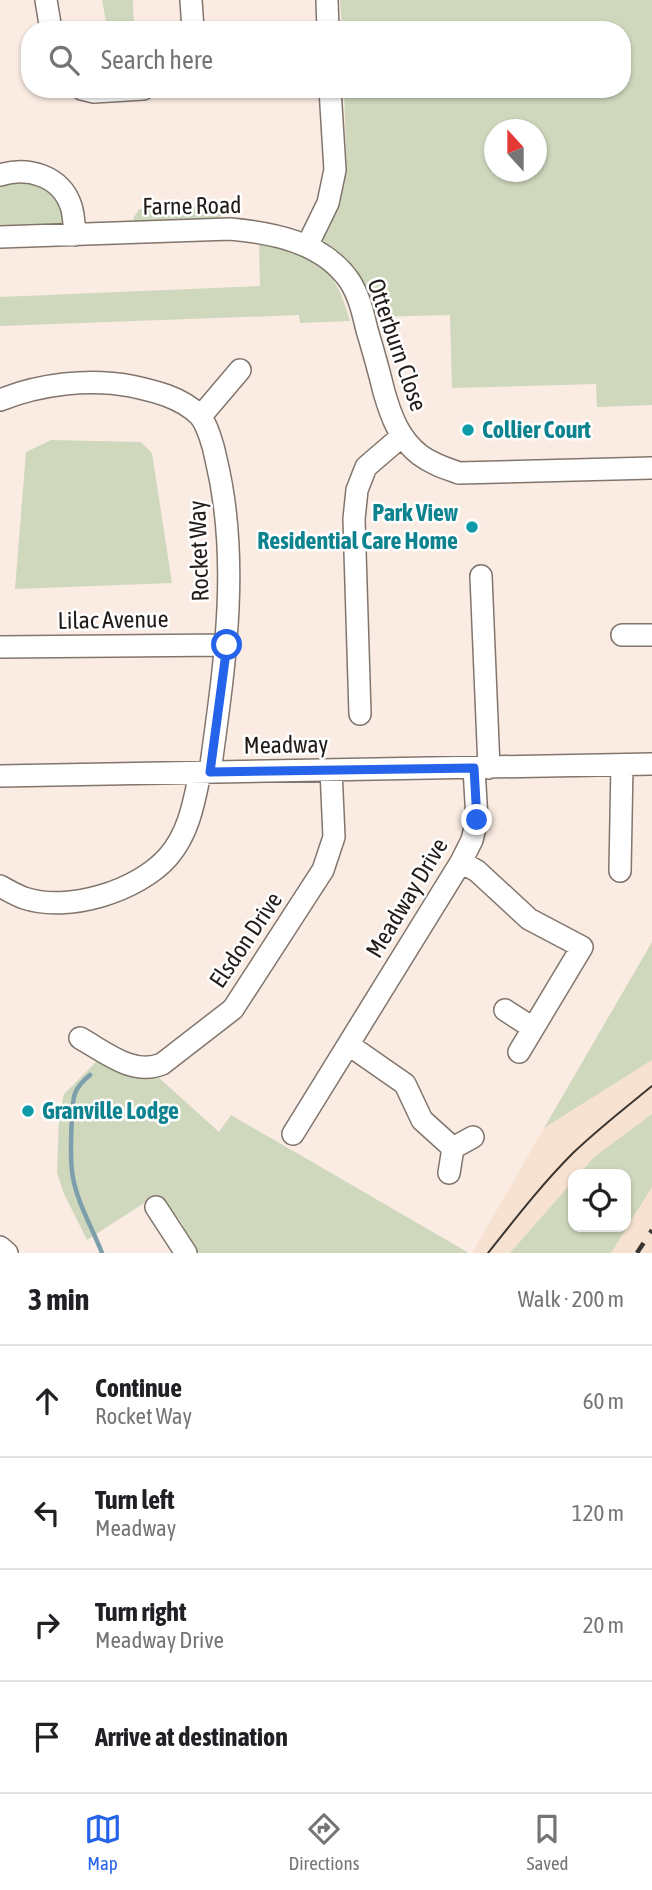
<!DOCTYPE html>
<html lang="en">
<head>
<meta charset="utf-8">
<style>
	:root { --surface:#fff; --page:#f6f6f6; --text:#202124; --muted:#757577; --line:#e0e0e0; --accent:#2563eb }
	body { margin:0; font-family:"Asap Condensed",sans-serif; background:var(--page); color:var(--text) }
	.controls { position:absolute; right:21px; bottom:21px; display:grid; overflow:hidden; border-radius:14px; box-shadow:0 2px 5px #0004 }
	.controls button { width:63px; height:63px; display:grid; place-items:center; padding:0; border:0; border-bottom:2px solid var(--line); background:var(--surface); color:var(--text); font:35px sans-serif }
	.compass { position:absolute; left:484px; top:119px; width:63px; height:63px; border-radius:50%; background:var(--surface); box-shadow:0 2px 5px #0004; rotate:339deg }
	.stop { position:absolute; width:21px; height:21px; margin:-16px; border:5px solid #2563eb; border-radius:50%; background:#fff }
	.stop.end { background:#2563eb; border-color:#fff; box-shadow:0 2px 7px #0008 }
	.list { margin:0; padding:0; list-style:none }
	h2 { display:flex; justify-content:space-between; align-items:center; height:91px; margin:0; padding:0 28px; font-size:30px }
	h2 small { font-size:23px; font-weight:400; color:var(--muted) }
	.list li { display:grid; grid-template-columns:46px 1fr auto; gap:21px; align-items:center; box-sizing:border-box; height:112px; padding:0 28px; border-top:2px solid var(--line) }
	.list b { display:block; font-size:26px; white-space:nowrap }
	.list p { margin:0; font-size:23px; white-space:nowrap; color:var(--muted) }
	.list em { font-size:23px; font-style:normal; color:var(--muted) }
	.icon { flex:none; width:38px; height:38px; fill:none; stroke:currentColor; stroke-width:2; stroke-linecap:round; stroke-linejoin:round }
	.map { position:relative; flex:none; width:652px; height:1253px; overflow:hidden }
	.search { position:absolute; background:var(--surface); box-shadow:0 2px 5px #0004; left:21px; right:21px; top:21px; height:77px; display:flex; align-items:center; gap:18px; box-sizing:border-box; padding:0 24px; border-radius:28px; color:var(--muted); font-size:26px }
	.sheet { height:539px; background:var(--surface) }
	nav { display:flex; justify-content:space-around; align-items:center; box-sizing:border-box; height:98px; border-top:2px solid var(--line); background:var(--surface); font-size:19px; color:var(--muted) }
	nav a { display:grid; justify-items:center; gap:4px }
	nav .on { color:var(--accent) }
	.map>svg:first-child { display:block }
	.built { fill:#f7e2d2 }
	.green { fill:#cfd8bd; fill-rule:evenodd }
	.lines { fill:none; stroke-linecap:round; stroke-linejoin:round }
	.stream { stroke:#7d9eab; stroke-width:4.5 }
	.minor-casing { stroke:#81756c; stroke-width:24 }
	.minor { stroke:#fff; stroke-width:21 }
	.tram { stroke:#3b3531; stroke-width:2 }
	.rail { stroke:#3b3531; stroke-width:4.5; stroke-dasharray:12 12; stroke-linecap:butt }
	.route { stroke:#2563eb; stroke-width:9 }
	.culture-dot { fill:#0f9aa8; stroke:#fff; stroke-width:2.5 }
	.labels { text-anchor:middle; stroke-width:5; stroke-linejoin:round; paint-order:stroke }
	.street-label { font-size:24px; fill:#211c19; stroke:#fff }
	.culture-label { font-size:24px; font-weight:bold; fill:#0d838f; stroke:#fff; text-anchor:start }
</style>
</head>
<body>
<div class="map">
<svg width="652" height="1253" viewBox="0 0 652 1253">
	<rect width="100%" height="100%" fill="#faece2"/>
	<!-- built -->
	<path class="built" d="M 652,1060 L 652,1114 L 594,1157 L 579,1174 L 573,1174 L 573,1181 L 510,1253 L 472,1253 L 544,1128 Z
		M 652,1187 L 652,1253 L 611,1253 Z"/>
	<!-- green -->
	<path class="green" d="M 102,0 L 133,0 L 134,25 L 107,27 Z
		M 340,0 L 652,0 L 652,405 L 597,407 L 596,384 L 452,388 L 450,315 L 372,317 L 325,247 L 320,233 L 336,200 L 346,152 L 344,89 L 622,89 L 622,30 L 342,30 ZM 494,130 L 536,130 L 536,172 L 494,172 Z
		M 29,181 C 48,189 58,198 64,218 L 59,227 L 0,228 L 0,185 L 7,182 Z
		M 214,206 L 222,215 L 217,220 L 137,223 L 133,219 L 139,209 Z
		M 259,242 C 277,247 314,258 326,271 C 339,283 345,305 350,321 L 300,323 L 299,315 L 0,326 L 0,297 L 260,286 Z
		M 51,440 L 141,442 L 152,453 L 172,583 L 15,589 L 26,452 Z
		M 652,942 L 652,1060 L 544,1128 Z
		M 99,1059 L 157,1076 L 219,1132 L 231,1115 L 469,1253 L 196,1253 L 182,1233 L 183,1225 L 178,1218 L 171,1218 L 155,1196 L 87,1240 L 64,1194 L 57,1173 L 59,1116 L 64,1094 Z
		M 652,1114 L 652,1187 L 611,1253 L 510,1253 L 573,1181 L 573,1227 L 626,1227 L 626,1174 L 579,1174 L 594,1157 Z"/>
	<g class="lines">
		<!-- stream -->
		<path class="stream" d="M 90,1075 C 73,1089 73,1096 72,1117 C 71,1135 70,1153 72,1171 C 75,1199 92,1227 102,1253"/>
		<!-- minor casing -->
		<g class="minor-casing">
			<path id="minor" d="M 46,0 L 51,30
				M 191,0 L 193,30
				M 327,0 L 328,30
				M 82,89 L 94,92 L 143,89
				M 0,175 C 28,166 61,176 71,206 C 74,215 74,225 75,235
				M 0,237 L 230,229 C 273,233 322,242 349,280 C 359,295 363,313 367,330 C 373,350 379,371 384,392 C 391,416 399,439 420,455 C 432,464 445,468 459,473 L 652,468
				M 307,246 L 328,203 L 335,170 L 330,89
				M 0,400 C 40,384 89,378 131,386 C 154,391 181,397 199,415 C 207,423 214,448 216,459 C 241,562 224,669 210,772
				M 201,416 L 240,370
				M 481,576 L 489,768
				M 622,635 L 652,635
				M 0,647 L 227,645
				M 360,714 L 354,519 L 357,490 L 366,467 L 402,436
				M 0,776 L 652,764
				M 461,862 L 477,871 L 529,919 L 582,947 L 519,1052
				M 620,871 L 622,765
				M 0,886 C 7,890 16,895 24,898 C 68,913 138,891 168,857 C 189,833 194,802 200,773
				M 505,1010 L 533,1028
				M 80,1038 C 105,1052 133,1076 162,1064 L 233,1009 L 323,870 L 334,837 L 331,770
				M 349,1045 L 405,1084 L 422,1120 L 453,1148
				M 293,1134 L 461,862 L 472,840 L 477,820 L 474,768
				M 449,1173 L 453,1148 L 473,1137
				M 156,1207 L 186,1253
				M 0,1247 L 7,1253"/>
		</g>
		<!-- minor -->
		<use href="#minor" class="minor"/>
		<!-- tram -->
		<path class="tram" d="M 488,1253 C 515,1219 542,1184 573,1153 C 598,1129 625,1108 652,1086"/>
		<!-- rail -->
		<path class="rail" d="M 637,1253 L 652,1230"/>
	</g>
	<g class="lines">
		<!-- route -->
		<path class="route" d="M 227,645 L 210,772 L 474,768 L 477,820"/>
	</g>
	<!-- markers -->
	<g class="culture-dot">
		<circle cx="468" cy="430" r="7"/>
		<circle cx="472" cy="527" r="7"/>
		<circle cx="28" cy="1111" r="7"/>
	</g>
	<g class="labels">
		<!-- street labels -->
		<g class="street-label">
			<text transform="translate(192 206) rotate(-1)" y="8">Farne Road</text>
			<text transform="translate(397 345) rotate(71)" y="8">Otterburn Close</text>
			<text transform="translate(199 551) rotate(-92)" y="8">Rocket Way</text>
			<text transform="translate(113 620) rotate(-1)" y="8">Lilac Avenue</text>
			<text transform="translate(286 745) rotate(-1)" y="8">Meadway</text>
			<text transform="translate(407 898) rotate(-59)" y="8">Meadway Drive</text>
			<text transform="translate(246 940) rotate(-56)" y="8">Elsdon Drive</text>
		</g>
		<!-- culture labels -->
		<g class="culture-label">
			<text x="482" y="438">Collier Court</text>
			<text x="458" y="521" text-anchor="end">Park View<tspan x="458" dy="28">Residential Care Home</tspan></text>
			<text x="42" y="1119">Granville Lodge</text>
		</g>
	</g>
</svg>
<div class="controls">
<button><svg class="icon" aria-label="locate" viewBox="0 0 24 24"><circle cx="12" cy="12" r="6"/><path d="M12 2v4M12 18v4M2 12h4M18 12h4"/></svg></button>
</div>
<svg class="compass" viewBox="-18 -18 36 36"><path d="M0-13l5 13h-10z" fill="#e53935"/><path d="M0 13l5-13h-10z" fill="#757577"/></svg>
<div class="stop" style="left:227px;top:645px"></div>
<div class="stop end" style="left:477px;top:820px"></div>
<div class="search"><svg class="icon" aria-label="search" viewBox="0 0 24 24"><circle cx="10" cy="10" r="6"/><path d="M15 15l6 6"/></svg>Search here</div>
</div>
<section class="sheet">
<h2>3 min<small>Walk · 200 m</small></h2>
<ul class="list">
<li><svg class="icon" aria-label="ahead" viewBox="0 0 24 24"><path d="M12 20V5M6 11l6-6 6 6"/></svg><div><b>Continue</b><p>Rocket Way</p></div><em>60 m</em></li>
<li><svg class="icon" aria-label="left" viewBox="0 0 24 24"><path d="M17 20v-9H6M10 6l-5 5 5 5"/></svg><div><b>Turn left</b><p>Meadway</p></div><em>120 m</em></li>
<li><svg class="icon" aria-label="right" viewBox="0 0 24 24"><path d="M7 20v-9h11M14 6l5 5-5 5"/></svg><div><b>Turn right</b><p>Meadway Drive</p></div><em>20 m</em></li>
<li><svg class="icon" aria-label="arrive" viewBox="0 0 24 24"><path d="M6 21V4h12l-3 4 3 4H6"/></svg><div><b>Arrive at destination</b></div></li>
</ul>
</section>
<nav>
<a class="on"><svg class="icon" aria-label="map" viewBox="0 0 24 24"><path d="M3 6l6-2 6 2 6-2v14l-6 2-6-2-6 2zM9 4v14M15 6v14"/></svg>Map</a>
<a><svg class="icon" aria-label="directions" viewBox="0 0 24 24"><path d="M12 3l9 9-9 9-9-9zM9 14v-3h6M13 9l2 2-2 2"/></svg>Directions</a>
<a><svg class="icon" aria-label="saved" viewBox="0 0 24 24"><path d="M7 4h10v16l-5-4-5 4z"/></svg>Saved</a>
</nav>
</body>
</html>
